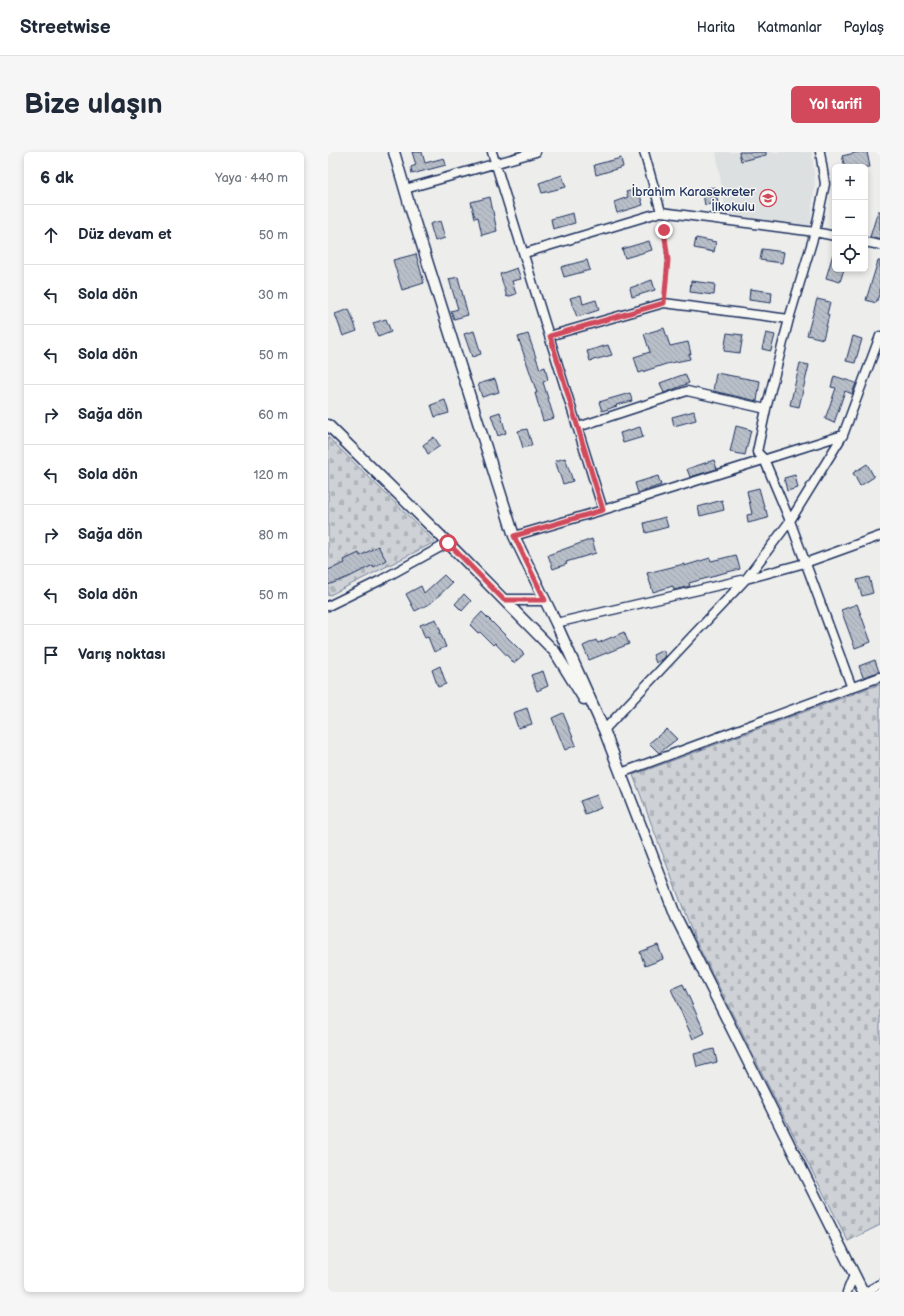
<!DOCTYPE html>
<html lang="tr">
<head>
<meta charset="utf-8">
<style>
	:root { --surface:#fff; --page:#f6f6f7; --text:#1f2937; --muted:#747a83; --line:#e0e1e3; --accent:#d1495b }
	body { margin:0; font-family:"Balsamiq Sans",sans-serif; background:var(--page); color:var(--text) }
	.controls { position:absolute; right:12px; top:12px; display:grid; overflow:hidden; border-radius:6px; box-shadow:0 2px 6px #0003 }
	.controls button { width:36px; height:36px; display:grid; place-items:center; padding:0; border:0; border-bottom:1px solid var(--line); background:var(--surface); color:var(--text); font:20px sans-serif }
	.stop { position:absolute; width:12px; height:12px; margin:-9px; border:3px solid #d1495b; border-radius:50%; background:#fff }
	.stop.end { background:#d1495b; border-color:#fff; box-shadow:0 1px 4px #0008 }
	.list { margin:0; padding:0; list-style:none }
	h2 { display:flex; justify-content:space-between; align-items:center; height:52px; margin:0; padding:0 16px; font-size:17px }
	h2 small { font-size:13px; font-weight:400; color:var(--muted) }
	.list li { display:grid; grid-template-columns:26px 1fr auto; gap:12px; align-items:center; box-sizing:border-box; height:60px; padding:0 16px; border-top:1px solid var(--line) }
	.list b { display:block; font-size:15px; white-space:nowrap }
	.list em { font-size:13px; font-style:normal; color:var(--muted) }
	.icon { flex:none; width:22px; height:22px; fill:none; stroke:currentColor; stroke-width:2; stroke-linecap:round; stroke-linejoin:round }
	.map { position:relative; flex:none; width:552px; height:1140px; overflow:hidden; border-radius:6px }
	header { display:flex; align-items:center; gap:24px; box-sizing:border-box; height:56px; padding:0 20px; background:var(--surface); border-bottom:1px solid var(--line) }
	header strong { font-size:19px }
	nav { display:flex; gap:22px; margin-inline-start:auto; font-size:14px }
	.intro { display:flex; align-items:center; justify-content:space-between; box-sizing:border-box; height:96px; padding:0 24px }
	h1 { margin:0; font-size:28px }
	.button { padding:10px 18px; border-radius:6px; background:var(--accent); color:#fff; font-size:14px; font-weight:700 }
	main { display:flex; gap:24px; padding:0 24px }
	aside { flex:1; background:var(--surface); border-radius:6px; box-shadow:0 2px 6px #0003 }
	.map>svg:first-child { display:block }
	.built { fill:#dde0e1 }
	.cemetery { fill:url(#cemetery-stones); stroke:#74809a }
	.building { fill:url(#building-back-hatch); stroke:#1b2f5e }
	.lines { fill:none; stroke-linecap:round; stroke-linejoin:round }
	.minor-casing { stroke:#1b2f5e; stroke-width:11 }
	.tertiary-casing { stroke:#1b2f5e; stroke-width:13 }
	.path { stroke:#1b2f5e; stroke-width:2; stroke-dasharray:3 3; stroke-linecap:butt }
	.minor { stroke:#f6f6f2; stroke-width:8 }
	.tertiary { stroke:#f6f6f2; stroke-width:10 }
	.route { stroke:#d1495b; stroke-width:5 }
	.labels { text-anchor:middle; stroke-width:3; stroke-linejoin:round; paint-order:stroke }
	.poi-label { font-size:13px; fill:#1b2f5e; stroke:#f6f6f2; text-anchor:end }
</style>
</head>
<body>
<header>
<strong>Streetwise</strong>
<nav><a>Harita</a><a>Katmanlar</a><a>Paylaş</a></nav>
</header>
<div class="intro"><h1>Bize ulaşın</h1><a class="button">Yol tarifi</a></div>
<main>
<aside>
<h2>6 dk<small>Yaya · 440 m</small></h2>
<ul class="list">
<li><svg class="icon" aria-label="ahead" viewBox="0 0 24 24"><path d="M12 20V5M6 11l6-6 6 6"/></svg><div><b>Düz devam et</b></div><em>50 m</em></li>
<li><svg class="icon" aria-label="left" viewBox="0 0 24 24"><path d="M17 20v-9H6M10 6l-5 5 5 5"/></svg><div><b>Sola dön</b></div><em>30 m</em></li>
<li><svg class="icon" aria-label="left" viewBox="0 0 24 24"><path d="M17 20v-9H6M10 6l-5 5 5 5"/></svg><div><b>Sola dön</b></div><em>50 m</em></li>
<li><svg class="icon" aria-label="right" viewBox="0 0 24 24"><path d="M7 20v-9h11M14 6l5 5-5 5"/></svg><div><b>Sağa dön</b></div><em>60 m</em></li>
<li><svg class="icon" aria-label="left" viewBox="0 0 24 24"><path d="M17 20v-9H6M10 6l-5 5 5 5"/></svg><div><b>Sola dön</b></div><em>120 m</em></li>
<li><svg class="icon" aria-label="right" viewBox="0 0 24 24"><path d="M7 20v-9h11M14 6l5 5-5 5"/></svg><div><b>Sağa dön</b></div><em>80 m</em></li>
<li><svg class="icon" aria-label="left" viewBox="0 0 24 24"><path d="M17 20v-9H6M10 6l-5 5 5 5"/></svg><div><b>Sola dön</b></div><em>50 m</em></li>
<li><svg class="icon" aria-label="arrive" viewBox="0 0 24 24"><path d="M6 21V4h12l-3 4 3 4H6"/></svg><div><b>Varış noktası</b></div></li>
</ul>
</aside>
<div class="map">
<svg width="552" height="1140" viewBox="0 0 552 1140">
	<defs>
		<pattern id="cemetery-stones" width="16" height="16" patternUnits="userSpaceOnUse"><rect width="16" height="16" fill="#ced2d7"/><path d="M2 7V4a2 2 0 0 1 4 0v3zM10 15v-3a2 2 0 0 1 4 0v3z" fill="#b0b5bb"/></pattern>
		<pattern id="building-back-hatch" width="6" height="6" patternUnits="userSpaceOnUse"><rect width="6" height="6" fill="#b9bfc8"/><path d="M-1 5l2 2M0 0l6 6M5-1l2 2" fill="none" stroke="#9ea4ae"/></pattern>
	</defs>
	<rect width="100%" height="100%" fill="#edeeec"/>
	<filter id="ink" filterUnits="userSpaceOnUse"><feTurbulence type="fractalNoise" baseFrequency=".025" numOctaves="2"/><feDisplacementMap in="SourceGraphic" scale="8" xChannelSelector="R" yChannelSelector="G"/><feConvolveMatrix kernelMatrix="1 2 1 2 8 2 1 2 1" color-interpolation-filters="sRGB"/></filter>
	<g filter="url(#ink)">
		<!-- built -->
		<path class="built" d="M 388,0 L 484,0 L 487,30 L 482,75 L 398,62 Z"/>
		<!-- cemetery -->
		<path class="cemetery" d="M 0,285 L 107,390 L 0,444 Z
			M 552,532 L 552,1073 L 520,1089 L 445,943 L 366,785 L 305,623 Z"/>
		<!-- building -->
		<path class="building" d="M 84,0 L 94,0 L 97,11 L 116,6 L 118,13 L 84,22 L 83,15 L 88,13 Z
			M 411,0 L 438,0 L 438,3 L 413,9 Z
			M 531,0 L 539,0 L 542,15 L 517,15 L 514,4 Z
			M 293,6 L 295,15 L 268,23 L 266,13 Z
			M 234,23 L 238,35 L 214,41 L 211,31 Z
			M 387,35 L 390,51 L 377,53 L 374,37 Z
			M 310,37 L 315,53 L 289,61 L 286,50 L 300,45 L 298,40 Z
			M 162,45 L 169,79 L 154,83 L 150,65 L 147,66 L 143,50 Z
			M 550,59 L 552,59 L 552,87 L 542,85 Z
			M 245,61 L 247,71 L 225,77 L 223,67 Z
			M 112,69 L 117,86 L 107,89 L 102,72 Z
			M 368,86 L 388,90 L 386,100 L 366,96 Z
			M 321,89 L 324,98 L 297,106 L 294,97 Z
			M 434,97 L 456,100 L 454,111 L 432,108 Z
			M 88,102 L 96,131 L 74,138 L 65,108 Z
			M 505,102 L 507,102 L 507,117 L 516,117 L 512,130 L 498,126 Z
			M 259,108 L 262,118 L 236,125 L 233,115 Z
			M 550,109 L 552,109 L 552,140 L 548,151 L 538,148 Z
			M 189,116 L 193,127 L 184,129 L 188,142 L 179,145 L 172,122 Z
			M 130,125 L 140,163 L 126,167 L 123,159 L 130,157 L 121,127 Z
			M 324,128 L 327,138 L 304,145 L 302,136 Z
			M 363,129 L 387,132 L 386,143 L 362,140 Z
			M 422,137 L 444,140 L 443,151 L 421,148 Z
			M 253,143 L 255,152 L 268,148 L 271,158 L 249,165 L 242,146 Z
			M 489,147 L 502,150 L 499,162 L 501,163 L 495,187 L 479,183 Z
			M 21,157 L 29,179 L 15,184 L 7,162 Z
			M 58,167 L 63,180 L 50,185 L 45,171 Z
			M 336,176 L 342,194 L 360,190 L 363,202 L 361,202 L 362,207 L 338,212 L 311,221 L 306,205 L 322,200 L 316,182 Z
			M 146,179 L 153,202 L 144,205 L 136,182 Z
			M 399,181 L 415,183 L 412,201 L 396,199 Z
			M 438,181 L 447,183 L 443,199 L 434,197 Z
			M 200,182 L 212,217 L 217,215 L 220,228 L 215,230 L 226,266 L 215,269 L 207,241 L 209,241 L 190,185 Z
			M 525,184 L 534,187 L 527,211 L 518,209 Z
			M 280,193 L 284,203 L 262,209 L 259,199 Z
			M 472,211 L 481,213 L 471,255 L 462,253 Z
			M 388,221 L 432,229 L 429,249 L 385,239 Z
			M 357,222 L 361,231 L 336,241 L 332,231 Z
			M 506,224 L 528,231 L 524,242 L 517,239 L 506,271 L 497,267 L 508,236 L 503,235 Z
			M 167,227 L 171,240 L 154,245 L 150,232 Z
			M 302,241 L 304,249 L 288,253 L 289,254 L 274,259 L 271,250 Z
			M 117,248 L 121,261 L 107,265 L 103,253 Z
			M 366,259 L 368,268 L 346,274 L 344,265 Z
			M 172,260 L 178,281 L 170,284 L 163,263 Z
			M 408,274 L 423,278 L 417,303 L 402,300 Z
			M 312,275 L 315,285 L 295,291 L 292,281 Z
			M 199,277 L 204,293 L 195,296 L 190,279 Z
			M 106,285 L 112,294 L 100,302 L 95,293 Z
			M 237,306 L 245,329 L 235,332 L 227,309 Z
			M 386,308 L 389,317 L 362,325 L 359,317 Z
			M 539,312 L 546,325 L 532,334 L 525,321 Z
			M 467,323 L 470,336 L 459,339 L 456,326 Z
			M 330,324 L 333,333 L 310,341 L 307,331 Z
			M 431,336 L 437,358 L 438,358 L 440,366 L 420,371 L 419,363 L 424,362 L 419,339 Z
			M 394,348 L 396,358 L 372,364 L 370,355 Z
			M 337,365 L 340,375 L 318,381 L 316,371 Z
			M 264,387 L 268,401 L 238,410 L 239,412 L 225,417 L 220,403 Z
			M 50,394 L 58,408 L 46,415 L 45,413 L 23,424 L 0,433 L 0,418 L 17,411 L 16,408 L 31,401 L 32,404 Z
			M 408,403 L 412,417 L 387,423 L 387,424 L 361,431 L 362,434 L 346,438 L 345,434 L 325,440 L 319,421 L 356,412 L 356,414 L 382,406 L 383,409 Z
			M 116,423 L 124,431 L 103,451 L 87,459 L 78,442 L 93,434 L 96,441 Z
			M 541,425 L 545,441 L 534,444 L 529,428 Z
			M 136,442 L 143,449 L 134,459 L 127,452 Z
			M 529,452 L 543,490 L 527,496 L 513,458 Z
			M 154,460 L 196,502 L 186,511 L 167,491 L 165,493 L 152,480 L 150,481 L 142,473 Z
			M 108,467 L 113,480 L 112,480 L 118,495 L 106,500 L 100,485 L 97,486 L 92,473 Z
			M 296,480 L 301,492 L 261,508 L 255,494 L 268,488 L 270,491 Z
			M 335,498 L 338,504 L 334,508 L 328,511 L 325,503 Z
			M 547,508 L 551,520 L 535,525 L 531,514 Z
			M 112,514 L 118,532 L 110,535 L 104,518 Z
			M 215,519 L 220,534 L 209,539 L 203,523 Z
			M 199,556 L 204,572 L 190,576 L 185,561 Z
			M 235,561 L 248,593 L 237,598 L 224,566 Z
			M 339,577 L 349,587 L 331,601 L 321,591 Z
			M 269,643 L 273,656 L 257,662 L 252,649 Z
			M 330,793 L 335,807 L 317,814 L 312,800 Z
			M 355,832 L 377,881 L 365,887 L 343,837 Z
			M 386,897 L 389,910 L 369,915 L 366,902 Z"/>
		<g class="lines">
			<!-- minor casing -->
			<g class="minor-casing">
				<path id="minor" d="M 164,0 L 275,358
					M 316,0 L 333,60
					M 492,0 L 497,32 L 487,80 L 461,167 L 438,257 L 429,300 L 436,307 L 462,369 L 524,536
					M 77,37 L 208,0
					M 537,90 L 552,93
					M 197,101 L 333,60 L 487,80 L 507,84
					M 221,184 L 336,151 L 461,167
					M 250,275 L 359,239 L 438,257
					M 186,384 L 275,358 L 515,283
					M 0,454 L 53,428 L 120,391
					M 228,471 L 418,427 L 477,411 L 552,384
					M 276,578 L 418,427 L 462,369 L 515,283 L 552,184
					M 293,621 L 552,525
					M 519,1140 L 526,1123
					M 538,1140 L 552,1132"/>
			</g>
			<!-- tertiary casing -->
			<g class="tertiary-casing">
				<path id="tertiary" d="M 66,0 L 82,55 L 186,384 L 228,471 L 276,578 L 348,765 L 535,1140
					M 0,273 L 120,391 L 227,500 L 256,547
					M 176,448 L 217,448"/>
			</g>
			<!-- path -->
			<path class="path" d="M 335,69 L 339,108 L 337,142"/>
			<!-- minor -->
			<use href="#minor" class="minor"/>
			<!-- tertiary -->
			<use href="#tertiary" class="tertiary"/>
		</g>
	</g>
	<g class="lines" filter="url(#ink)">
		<!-- route -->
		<path class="route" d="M 120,391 L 176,448 L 217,448 L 186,384 L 275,358 L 222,184 L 336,151 L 340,108 L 336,78"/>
	</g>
	<!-- icons -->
	<defs>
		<g id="school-ring" transform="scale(0.9)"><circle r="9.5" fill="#f6f6f2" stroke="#d1495b" stroke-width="1.5"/><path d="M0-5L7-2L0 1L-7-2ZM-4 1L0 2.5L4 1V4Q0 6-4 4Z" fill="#d1495b"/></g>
	</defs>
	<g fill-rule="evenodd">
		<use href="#school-ring" x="440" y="46"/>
	</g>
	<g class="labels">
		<!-- poi labels -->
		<g class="poi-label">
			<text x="427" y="44">İbrahim Karasekreter<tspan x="427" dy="15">İlkokulu</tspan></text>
		</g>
	</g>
</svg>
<div class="controls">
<button>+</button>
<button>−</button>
<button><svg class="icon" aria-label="locate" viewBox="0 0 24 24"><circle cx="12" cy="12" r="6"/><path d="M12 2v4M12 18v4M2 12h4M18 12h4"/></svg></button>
</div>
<div class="stop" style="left:120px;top:391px"></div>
<div class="stop end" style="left:336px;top:78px"></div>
</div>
</main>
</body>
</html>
